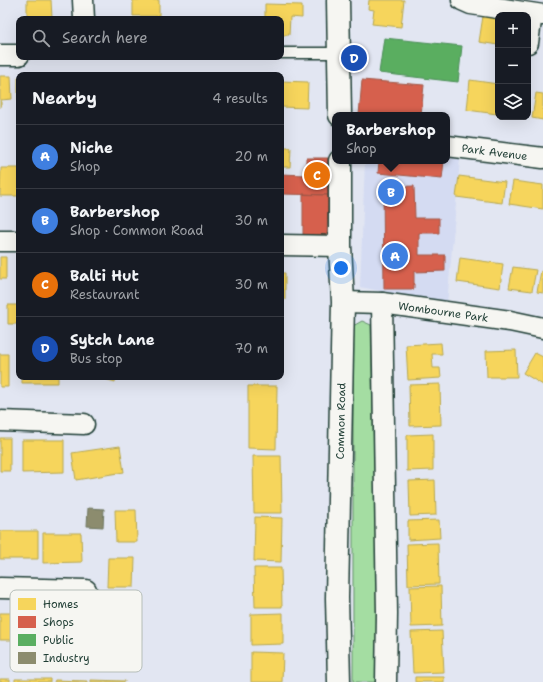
<!DOCTYPE html>
<html lang="en">
<head>
<meta charset="utf-8">
<style>
	:root { --surface:#171b24; --page:#20242c; --text:#f1f3f6; --muted:#9ea1a6; --line:#363941; --accent:#c8321e }
	body { margin:0; font-family:"Shantell Sans",sans-serif; background:var(--page); color:var(--text) }
	.controls { position:absolute; right:12px; top:12px; display:grid; overflow:hidden; border-radius:8px; box-shadow:0 4px 16px #0002 }
	.controls button { width:36px; height:36px; display:grid; place-items:center; padding:0; border:0; border-bottom:1px solid var(--line); background:var(--surface); color:var(--text); font:20px sans-serif }
	.you { position:absolute; left:341px; top:268px; width:14px; height:14px; margin:-10px; border:3px solid #fff; border-radius:50%; background:#1a73e8; box-shadow:0 0 0 6px #1a73e833 }
	.badge { display:grid; place-items:center; width:26px; height:26px; border-radius:50%; background:var(--accent); color:#fff; font-size:13px; font-weight:700 }
	.pin { position:absolute; translate:-50% -50%; border:2px solid #fff; box-shadow:0 1px 4px #0006 }
	.popup { position:absolute; left:332px; top:112px; width:118px; height:52px; box-sizing:border-box; display:grid; place-content:center; border-radius:8px; background:var(--surface); filter:drop-shadow(0 1px 3px #0005); font-size:13px; white-space:nowrap; color:var(--muted) }
	.popup b { font-size:15px; color:var(--text) }
	.popup::after { content:''; position:absolute; left:50%; top:100%; margin-left:-8px; border:8px solid transparent; border-top-color:var(--surface) }
	.list { margin:0; padding:0; list-style:none }
	h2 { display:flex; justify-content:space-between; align-items:center; height:52px; margin:0; padding:0 16px; font-size:17px }
	h2 small { font-size:13px; font-weight:400; color:var(--muted) }
	.list li { display:grid; grid-template-columns:26px 1fr auto; gap:12px; align-items:center; box-sizing:border-box; height:64px; padding:0 16px; border-top:1px solid var(--line) }
	.list b { display:block; font-size:15px; white-space:nowrap }
	.list p { margin:0; font-size:13px; white-space:nowrap; color:var(--muted) }
	.list em { font-size:13px; font-style:normal; color:var(--muted) }
	.icon { flex:none; width:22px; height:22px; fill:none; stroke:currentColor; stroke-width:2; stroke-linecap:round; stroke-linejoin:round }
	.map { position:relative; flex:none; width:543px; height:682px; overflow:hidden }
	.search { position:absolute; background:var(--surface); box-shadow:0 4px 16px #0002; left:16px; top:16px; width:268px; height:44px; display:flex; align-items:center; gap:10px; box-sizing:border-box; padding:0 14px; border-radius:8px; color:var(--muted); font-size:15px }
	.panel { position:absolute; background:var(--surface); box-shadow:0 4px 16px #0002; left:16px; top:72px; width:268px; height:308px; border-radius:8px }
	.map>svg:first-child { display:block }
	.built { fill:#d4dbf2 }
	.green { fill:#a4dda2; stroke:#628d6b }
	.homes { fill:#f6d55c; stroke:#b6a750 }
	.shops { fill:#d6604d; stroke:#9f5646 }
	.public { fill:#5aae61; stroke:#488c54 }
	.industry { fill:#8c8c6e; stroke:#6b745d }
	.lines { fill:none; stroke-linecap:round; stroke-linejoin:round }
	.service-casing { stroke:#1f3d34; stroke-width:13 }
	.minor-casing { stroke:#1f3d34; stroke-width:23 }
	.tertiary-casing { stroke:#1f3d34; stroke-width:25 }
	.service { stroke:#f6f6f2; stroke-width:10 }
	.minor { stroke:#f6f6f2; stroke-width:20 }
	.tertiary { stroke:#f6f6f2; stroke-width:22 }
	.labels { text-anchor:middle; stroke-width:4; stroke-linejoin:round; paint-order:stroke }
	.street-label { font-size:11px; fill:#1f3d34; stroke:#f6f6f2 }
	.key { fill:#f6f6f2; stroke:#b6beb9; stroke-width:1 }
	.key-label { font-size:11px; fill:#1f3d34 }
</style>
</head>
<body>
<div class="map">
<svg width="543" height="682" viewBox="0 0 543 682">
	<rect width="100%" height="100%" fill="#e2e6f2"/>
	<filter id="ink" filterUnits="userSpaceOnUse"><feTurbulence type="fractalNoise" baseFrequency=".025" numOctaves="2"/><feDisplacementMap in="SourceGraphic" scale="8" xChannelSelector="R" yChannelSelector="G"/><feConvolveMatrix kernelMatrix="1 2 1 2 8 2 1 2 1" color-interpolation-filters="sRGB"/></filter>
	<g filter="url(#ink)">
		<!-- built -->
		<path class="built" d="M 447,157 L 460,159 L 447,304 L 360,287 L 365,161 L 447,161 Z"/>
		<!-- green -->
		<path class="green" d="M 362,321 L 371,325 L 377,599 L 377,682 L 353,682 L 353,326 Z"/>
		<!-- homes -->
		<path class="homes" d="M 27,0 L 51,0 L 52,18 L 27,18 Z
			M 133,0 L 159,0 L 159,16 L 133,16 Z
			M 369,0 L 404,0 L 401,27 L 372,24 L 374,10 L 368,9 Z
			M 265,4 L 302,5 L 302,18 L 290,17 L 289,35 L 281,35 L 281,19 L 265,19 Z
			M 483,16 L 498,18 L 498,45 L 479,42 Z
			M 0,76 L 11,76 L 12,99 L 1,100 L 1,107 L 0,107 Z
			M 18,77 L 19,77 L 19,100 L 18,100 Z
			M 470,80 L 498,84 L 498,105 L 497,114 L 467,110 Z
			M 281,81 L 308,82 L 307,108 L 281,107 Z
			M 536,93 L 543,94 L 543,120 L 532,118 Z
			M 281,148 L 291,148 L 290,167 L 281,167 Z
			M 1,168 L 19,168 L 19,196 L 0,196 Z
			M 459,176 L 505,182 L 502,203 L 456,197 Z
			M 513,181 L 543,185 L 543,209 L 509,204 Z
			M 17,249 L 19,249 L 19,271 L 17,271 Z
			M 0,257 L 6,257 L 6,279 L 0,279 Z
			M 460,258 L 503,264 L 500,288 L 457,282 Z
			M 513,267 L 536,270 L 532,291 L 509,288 Z
			M 541,271 L 543,271 L 543,293 L 537,292 Z
			M 281,273 L 285,273 L 285,300 L 281,300 Z
			M 8,305 L 19,305 L 19,324 L 8,324 Z
			M 281,322 L 282,373 L 281,373 Z
			M 441,343 L 442,354 L 432,354 L 433,368 L 440,368 L 441,378 L 408,380 L 406,345 Z
			M 516,350 L 517,377 L 487,377 L 486,351 Z
			M 535,353 L 543,357 L 543,385 L 523,373 Z
			M 0,354 L 8,354 L 8,387 L 0,387 Z
			M 22,377 L 58,377 L 58,383 L 22,383 Z
			M 98,377 L 116,377 L 115,382 Z
			M 440,384 L 441,425 L 410,426 L 409,385 Z
			M 248,386 L 277,386 L 276,449 L 248,448 Z
			M 433,434 L 433,470 L 407,471 L 407,435 Z
			M 0,438 L 10,438 L 10,471 L 0,471 Z
			M 22,440 L 64,440 L 64,472 L 22,473 Z
			M 120,446 L 124,472 L 76,480 L 72,453 Z
			M 253,456 L 281,456 L 282,513 L 254,513 Z
			M 435,480 L 436,515 L 410,516 L 409,481 Z
			M 115,510 L 136,510 L 137,542 L 116,542 Z
			M 255,517 L 282,518 L 281,562 L 254,561 Z
			M 439,520 L 440,538 L 408,540 L 408,521 Z
			M 0,531 L 38,531 L 38,559 L 0,559 Z
			M 43,533 L 81,533 L 82,562 L 43,563 Z
			M 438,543 L 439,584 L 408,585 L 407,544 Z
			M 108,558 L 135,558 L 134,587 L 107,587 Z
			M 254,568 L 281,568 L 282,607 L 255,607 Z
			M 441,586 L 442,626 L 411,627 L 410,587 Z
			M 140,597 L 141,639 L 107,639 L 106,598 Z
			M 0,613 L 17,613 L 17,640 L 0,640 Z
			M 283,613 L 283,644 L 251,645 L 251,614 Z
			M 442,631 L 444,672 L 413,673 L 411,632 Z
			M 251,652 L 283,653 L 282,682 L 251,682 Z
			M 415,677 L 444,677 L 444,682 L 415,682 Z
			M 0,679 L 10,679 L 10,682 L 0,682 Z
			M 15,679 L 50,679 L 50,682 L 15,682 Z
			M 55,680 L 87,681 L 87,682 L 54,682 Z
			M 91,680 L 125,681 L 125,682 L 91,682 Z"/>
		<!-- shops -->
		<path class="shops" d="M 362,80 L 424,85 L 421,115 L 359,115 Z
			M 306,158 L 328,158 L 328,195 L 281,194 L 281,174 L 306,175 Z
			M 379,161 L 444,161 L 442,179 L 378,173 Z
			M 414,186 L 415,218 L 439,218 L 439,233 L 419,233 L 419,255 L 445,255 L 445,271 L 414,272 L 414,289 L 384,289 L 383,187 Z
			M 303,194 L 328,195 L 327,236 L 303,236 Z"/>
		<!-- public -->
		<path class="public" d="M 384,38 L 462,46 L 458,82 L 379,73 Z"/>
		<!-- industry -->
		<path class="industry" d="M 88,508 L 104,509 L 103,527 L 87,526 Z"/>
		<g class="lines">
			<!-- service casing -->
			<g class="service-casing">
				<path id="service" d="M 281,53 L 339,53"/>
			</g>
			<!-- minor casing -->
			<g class="minor-casing">
				<g id="minor">
					<path d="M 83,0 L 84,19"/>
					<path d="M 462,0 L 471,4 L 543,15"/>
					<path d="M 528,43 L 532,14"/>
					<path d="M 0,55 L 19,55"/>
					<path id="s1" d="M 447,146 L 543,158"/>
					<path d="M 0,241 L 19,241"/>
					<path d="M 281,245 L 340,246"/>
					<path id="s2" d="M 343,302 L 382,303 L 510,321 L 543,328"/>
					<path d="M 382,303 L 387,613 L 386,682"/>
					<path d="M 0,421 L 84,424"/>
					<path d="M 0,588 L 86,590"/>
					<path d="M 66,590 L 66,619"/>
				</g>
			</g>
			<!-- tertiary casing -->
			<g class="tertiary-casing">
				<g id="tertiary">
					<path d="M 338,0 L 340,115"/>
					<path id="s3" d="M 339,682 L 337,598 L 343,302 L 340,246 L 340,161"/>
				</g>
			</g>
			<!-- service -->
			<use href="#service" class="service"/>
			<!-- minor -->
			<use href="#minor" class="minor"/>
			<!-- tertiary -->
			<use href="#tertiary" class="tertiary"/>
		</g>
	</g>
	<g class="labels">
		<!-- street labels -->
		<g class="street-label">
			<text dy="4" stroke="none"><textPath href="#s1" startOffset="48">Park Avenue</textPath></text>
			<text dy="4" stroke="none"><textPath href="#s2" startOffset="101">Wombourne Park</textPath></text>
			<text dy="4" stroke="none"><textPath href="#s3" startOffset="261">Common Road</textPath></text>
		</g>
	</g>
	<!-- legend -->
	<rect x="10" y="590" width="132" height="82" rx="6" class="key"/>
	<rect x="18" y="598" width="18" height="12" fill="#f6d55c"/>
	<rect x="18" y="616" width="18" height="12" fill="#d6604d"/>
	<rect x="18" y="634" width="18" height="12" fill="#5aae61"/>
	<rect x="18" y="652" width="18" height="12" fill="#8c8c6e"/>
	<g class="key-label">
		<text x="43" y="608">Homes</text>
		<text x="43" y="626">Shops</text>
		<text x="43" y="644">Public</text>
		<text x="43" y="662">Industry</text>
	</g>
</svg>
<div class="controls">
<button>+</button>
<button>−</button>
<button><svg class="icon" aria-label="layers" viewBox="0 0 24 24"><path d="M12 4l9 5-9 5-9-5zM3 14l9 5 9-5"/></svg></button>
</div>
<div class="you"></div>
<div class="pin badge" style="left:395px;top:256px;background:#3f7fe0">A</div>
<div class="pin badge" style="left:391px;top:192px;background:#3f7fe0">B</div>
<div class="popup"><b>Barbershop</b>Shop</div>
<div class="pin badge" style="left:317px;top:175px;background:#e8710a">C</div>
<div class="pin badge" style="left:354px;top:58px;background:#1a4fb4">D</div>
<div class="search"><svg class="icon" aria-label="search" viewBox="0 0 24 24"><circle cx="10" cy="10" r="6"/><path d="M15 15l6 6"/></svg>Search here</div>
<section class="panel">
<h2>Nearby<small>4 results</small></h2>
<ul class="list">
<li><span class="badge" style="background:#3f7fe0">A</span><div><b>Niche</b><p>Shop</p></div><em>20 m</em></li>
<li><span class="badge" style="background:#3f7fe0">B</span><div><b>Barbershop</b><p>Shop · Common Road</p></div><em>30 m</em></li>
<li><span class="badge" style="background:#e8710a">C</span><div><b>Balti Hut</b><p>Restaurant</p></div><em>30 m</em></li>
<li><span class="badge" style="background:#1a4fb4">D</span><div><b>Sytch Lane</b><p>Bus stop</p></div><em>70 m</em></li>
</ul>
</section>
</div>
</body>
</html>
